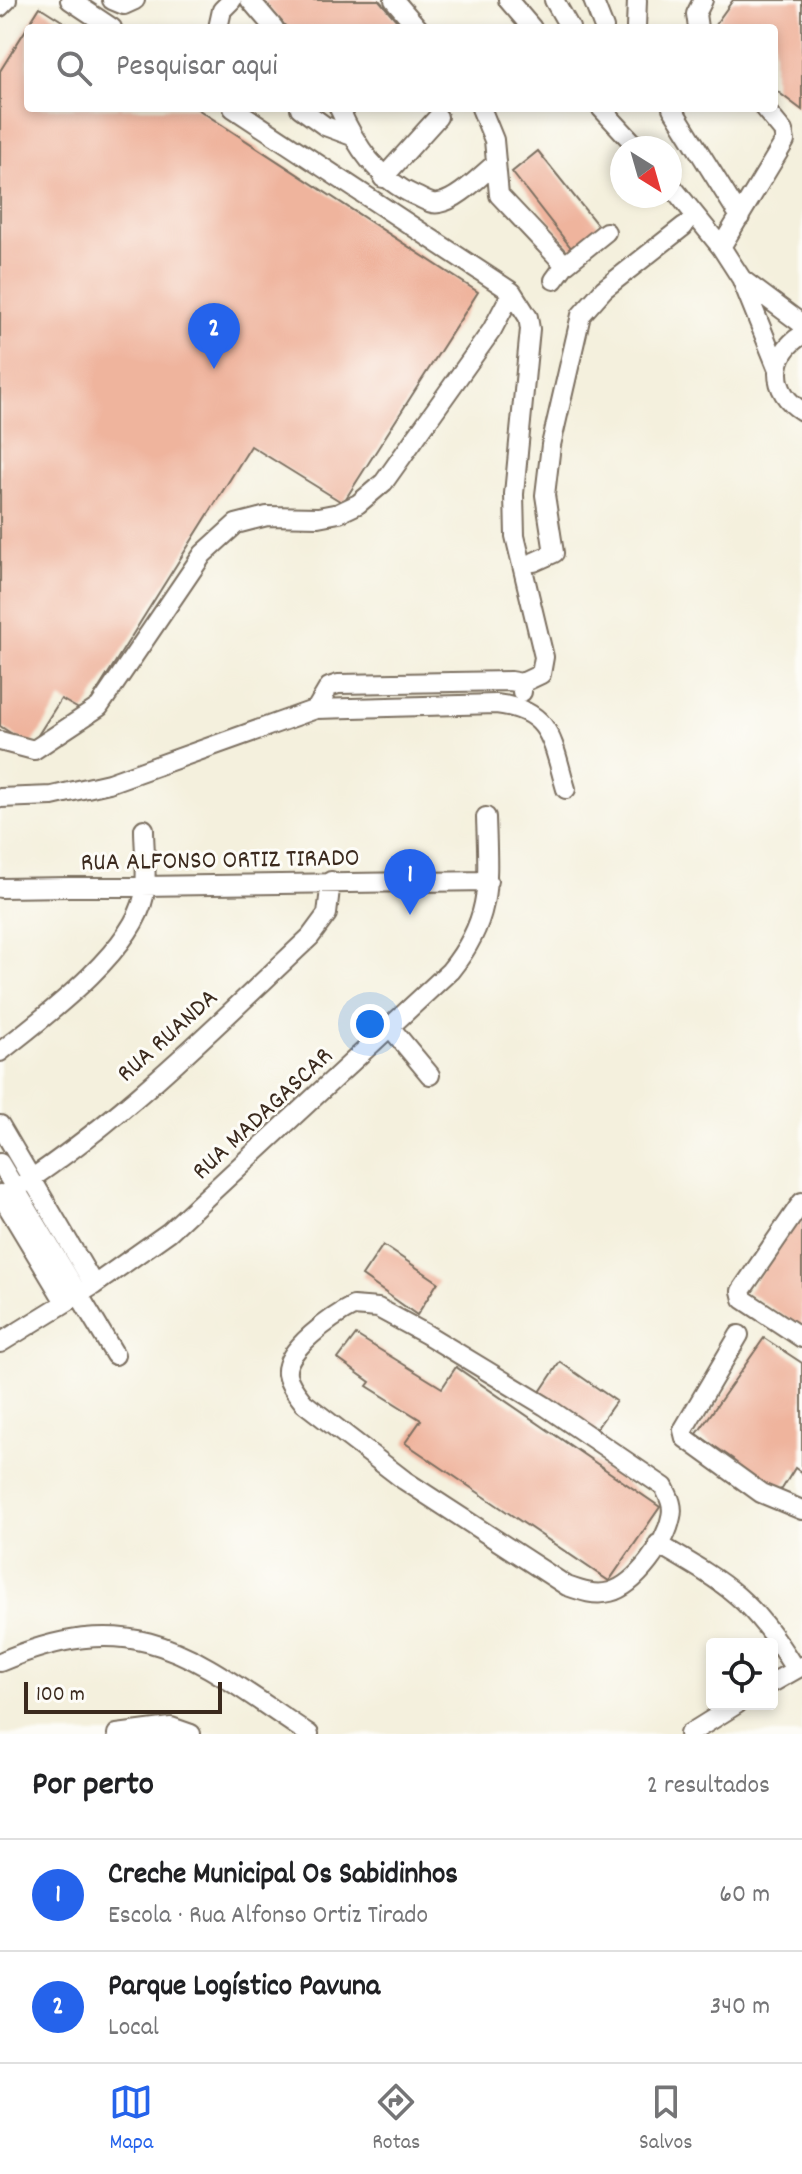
<!DOCTYPE html>
<html lang="pt">
<head>
<meta charset="utf-8">
<style>
	:root { --surface:#fff; --page:#f6f6f6; --text:#202124; --muted:#757577; --line:#e0e0e0; --accent:#2563eb }
	body { margin:0; font-family:Dekko,sans-serif; background:var(--page); color:var(--text) }
	.controls { position:absolute; right:24px; bottom:24px; display:grid; overflow:hidden; border-radius:8px; box-shadow:0 4px 12px #0003 }
	.controls button { width:72px; height:72px; display:grid; place-items:center; padding:0; border:0; border-bottom:2px solid var(--line); background:var(--surface); color:var(--text); font:40px sans-serif }
	.compass { position:absolute; left:610px; top:136px; width:72px; height:72px; border-radius:50%; background:var(--surface); box-shadow:0 4px 12px #0003; rotate:143deg }
	.scale { position:absolute; left:24px; bottom:20px; width:198px; box-sizing:border-box; padding-left:8px; border:4px solid #3b2a1e; border-top:0; font-size:22px; line-height:28px; white-space:nowrap; color:#3b2a1e; -webkit-text-stroke:6px #fdfcf7; paint-order:stroke }
	.you { position:absolute; left:370px; top:1024px; width:28px; height:28px; margin:-20px; border:6px solid #fff; border-radius:50%; background:#1a73e8; box-shadow:0 0 0 12px #1a73e833 }
	.badge { display:grid; place-items:center; width:52px; height:52px; border-radius:50%; background:var(--accent); color:#fff; font-size:26px; font-weight:700 }
	.pin { position:absolute; translate:-50% -66px; filter:drop-shadow(0 2px 4px #0008) }
	.pin::after { content:''; position:absolute; top:42px; width:28px; height:24px; background:inherit; clip-path:polygon(0 0,100% 0,50% 100%) }
	.list { margin:0; padding:0; list-style:none }
	h2 { display:flex; justify-content:space-between; align-items:center; height:104px; margin:0; padding:0 32px; font-size:34px }
	h2 small { font-size:26px; font-weight:400; color:var(--muted) }
	.list li { display:grid; grid-template-columns:52px 1fr auto; gap:24px; align-items:center; box-sizing:border-box; height:112px; padding:0 32px; border-top:2px solid var(--line) }
	.list b { display:block; font-size:30px; white-space:nowrap }
	.list p { margin:0; font-size:26px; white-space:nowrap; color:var(--muted) }
	.list em { font-size:26px; font-style:normal; color:var(--muted) }
	.icon { flex:none; width:44px; height:44px; fill:none; stroke:currentColor; stroke-width:2; stroke-linecap:round; stroke-linejoin:round }
	.map { position:relative; flex:none; width:802px; height:1734px; overflow:hidden }
	.search { position:absolute; background:var(--surface); box-shadow:0 4px 12px #0003; left:24px; right:24px; top:24px; height:88px; display:flex; align-items:center; gap:20px; box-sizing:border-box; padding:0 28px; border-radius:8px; color:var(--muted); font-size:30px }
	.sheet { height:328px; background:var(--surface) }
	nav { display:flex; justify-content:space-around; align-items:center; box-sizing:border-box; height:112px; border-top:2px solid var(--line); background:var(--surface); font-size:22px; color:var(--muted) }
	nav a { display:grid; justify-items:center; gap:4px }
	nav .on { color:var(--accent) }
	.map>svg:first-child { display:block }
	.building { fill:#efb49d }
	.lines { fill:none; stroke-linecap:round; stroke-linejoin:round }
	.minor-casing { stroke:#7c6f61; stroke-width:22 }
	.minor { stroke:#fff; stroke-width:18 }
	.labels { text-anchor:middle; stroke-width:6; stroke-linejoin:round; paint-order:stroke }
	.street-label { font-size:26px; fill:#3b2a1e; stroke:#fdfcf7 }
</style>
</head>
<body>
<div class="map">
<svg width="802" height="1734" viewBox="0 0 802 1734">
	<rect width="100%" height="100%" fill="#fdfcf7"/>
	<filter id="ink" filterUnits="userSpaceOnUse"><feTurbulence type="fractalNoise" baseFrequency=".0125" numOctaves="2"/><feDisplacementMap in="SourceGraphic" scale="16" xChannelSelector="R" yChannelSelector="G"/><feConvolveMatrix kernelMatrix="1 2 1 2 8 2 1 2 1" color-interpolation-filters="sRGB"/></filter>
	<filter id="wash" filterUnits="userSpaceOnUse"><feTurbulence type="fractalNoise" baseFrequency=".006" numOctaves="4" result="noise"/><feDisplacementMap in="SourceGraphic" scale="32" xChannelSelector="R" yChannelSelector="G"/><feGaussianBlur stdDeviation="1.8" result="paint"/><feColorMatrix in="noise" values="0 0 0 0 0 0 0 0 0 0 0 0 0 0 0 0 0 1.4 0 .05"/><feComposite in="paint" operator="in"/></filter>
	<g filter="url(#wash)">
		<rect width="100%" height="100%" fill="#f4f0dd"/>
		<g id="blocks">
			<!-- building -->
			<path class="building" d="M 262,0 L 379,0 L 403,28 L 287,28 Z
				M 733,0 L 802,0 L 802,110 L 774,89 L 774,28 L 720,28 L 715,25 Z
				M 40,7 L 73,28 L 28,28 L 28,108 L 196,108 L 478,292 L 343,503 L 251,446 L 84,712 L 61,699 L 31,746 L 0,726 L 0,71 Z
				M 538,151 L 603,232 L 576,254 L 512,172 Z
				M 802,1213 L 802,1328 L 748,1292 Z
				M 383,1245 L 438,1282 L 417,1315 L 362,1276 Z
				M 356,1335 L 442,1388 L 456,1367 L 660,1507 L 609,1581 L 405,1443 L 421,1420 L 367,1386 L 370,1382 L 338,1359 Z
				M 764,1338 L 802,1363 L 802,1473 L 795,1468 L 782,1489 L 768,1493 L 728,1467 L 733,1459 L 697,1434 Z
				M 560,1362 L 616,1401 L 594,1432 L 540,1392 Z"/>
		</g>
	</g>
	<g filter="url(#ink)">
		<use href="#blocks" fill-opacity="0" stroke="#7c6f61" stroke-width="2"/>
		<g class="lines">
			<!-- minor casing -->
			<g class="minor-casing">
				<path id="minor" d="M 70,0 L 112,28
					M 112,0 L 124,5 L 135,0
					M 250,0 L 274,28
					M 394,0 L 418,28
					M 508,0 L 532,28
					M 554,0 L 570,28
					M 593,0 L 604,28
					M 0,7 L 7,0
					M 218,28 L 222,10 L 232,0
					M 636,28 L 637,0
					M 698,28 L 696,14 L 703,0
					M 300,108 L 325,126 L 352,136
					M 339,108 C 356,146 377,179 416,196 C 423,199 431,205 439,203 C 458,200 481,175 496,163
					M 481,108 L 494,140 L 499,195 L 565,265
					M 601,108 L 638,148
					M 672,108 L 740,217
					M 383,178 L 438,117
					M 670,184 L 721,247 L 741,278 L 777,367
					M 721,247 L 785,141 L 783,131 L 764,108
					M 554,280 L 565,265 L 606,232
					M 743,280 L 802,324
					M 512,292 L 528,317 L 530,329 L 514,494 L 515,536 L 544,657 L 541,674 L 522,683
					M 802,335 C 770,354 770,392 802,411
					M 534,562 L 554,553 L 545,495 L 551,445 L 581,315 L 604,289 L 684,226
					M 316,709 L 329,687 L 338,684 L 510,681 L 522,683 L 522,692
					M 0,741 L 34,750 L 99,707 L 203,554 L 236,524 L 267,516 L 318,517 L 339,513 L 358,504 L 384,482 L 492,330 L 512,292 L 233,108
					M 0,798 L 52,796 L 109,783 L 316,709 L 496,704 C 552,710 552,742 566,789
					M 0,888 L 488,881
					M 395,1022 L 390,1027 L 430,1075
					M 0,1052 C 43,1018 133,951 144,896 C 148,875 144,850 144,829
					M 0,1125 L 94,1285
					M 0,1163 L 115,1355
					M 0,1194 L 65,1302
					M 0,1199 C 115,1128 212,1029 310,937 L 327,914 L 331,881
					M 802,1202 L 741,1291 L 743,1299 L 802,1338
					M 353,1306 L 378,1308 L 426,1334 L 545,1406 L 664,1487 C 669,1497 674,1506 671,1517 C 666,1543 636,1585 610,1592 C 595,1596 581,1591 567,1586 L 404,1480 L 304,1403 C 297,1394 289,1385 287,1374 C 284,1350 333,1316 353,1306 Z
					M 739,1335 L 683,1430 L 685,1438 L 761,1493 L 802,1510
					M 0,1343 L 94,1285 L 169,1232 L 450,971 C 493,918 488,882 486,817
					M 658,1544 C 730,1586 750,1597 795,1669
					M 0,1662 C 141,1602 195,1659 309,1734
					M 772,1683 L 802,1666
					M 117,1734 L 171,1727 L 191,1734
					M 689,1734 L 737,1704"/>
			</g>
			<!-- minor -->
			<use href="#minor" class="minor"/>
		</g>
	</g>
	<g class="labels">
		<!-- street labels -->
		<g class="street-label">
			<text transform="translate(220 858) rotate(-1)" y="9">RUA ALFONSO ORTIZ TIRADO</text>
			<text transform="translate(166 1034) rotate(-42)" y="9">RUA RUANDA</text>
			<text transform="translate(261 1112) rotate(-43)" y="9">RUA MADAGASCAR</text>
		</g>
	</g>
</svg>
<div class="controls">
<button><svg class="icon" aria-label="locate" viewBox="0 0 24 24"><circle cx="12" cy="12" r="6"/><path d="M12 2v4M12 18v4M2 12h4M18 12h4"/></svg></button>
</div>
<svg class="compass" viewBox="-18 -18 36 36"><path d="M0-13l5 13h-10z" fill="#e53935"/><path d="M0 13l5-13h-10z" fill="#757577"/></svg>
<div class="scale">100 m</div>
<div class="you"></div>
<div class="pin badge" style="left:410px;top:915px">1</div>
<div class="pin badge" style="left:214px;top:369px">2</div>
<div class="search"><svg class="icon" aria-label="search" viewBox="0 0 24 24"><circle cx="10" cy="10" r="6"/><path d="M15 15l6 6"/></svg>Pesquisar aqui</div>
</div>
<section class="sheet">
<h2>Por perto<small>2 resultados</small></h2>
<ul class="list">
<li><span class="badge">1</span><div><b>Creche Municipal Os Sabidinhos</b><p>Escola · Rua Alfonso Ortiz Tirado</p></div><em>60 m</em></li>
<li><span class="badge">2</span><div><b>Parque Logístico Pavuna</b><p>Local</p></div><em>340 m</em></li>
</ul>
</section>
<nav>
<a class="on"><svg class="icon" aria-label="map" viewBox="0 0 24 24"><path d="M3 6l6-2 6 2 6-2v14l-6 2-6-2-6 2zM9 4v14M15 6v14"/></svg>Mapa</a>
<a><svg class="icon" aria-label="directions" viewBox="0 0 24 24"><path d="M12 3l9 9-9 9-9-9zM9 14v-3h6M13 9l2 2-2 2"/></svg>Rotas</a>
<a><svg class="icon" aria-label="saved" viewBox="0 0 24 24"><path d="M7 4h10v16l-5-4-5 4z"/></svg>Salvos</a>
</nav>
</body>
</html>
